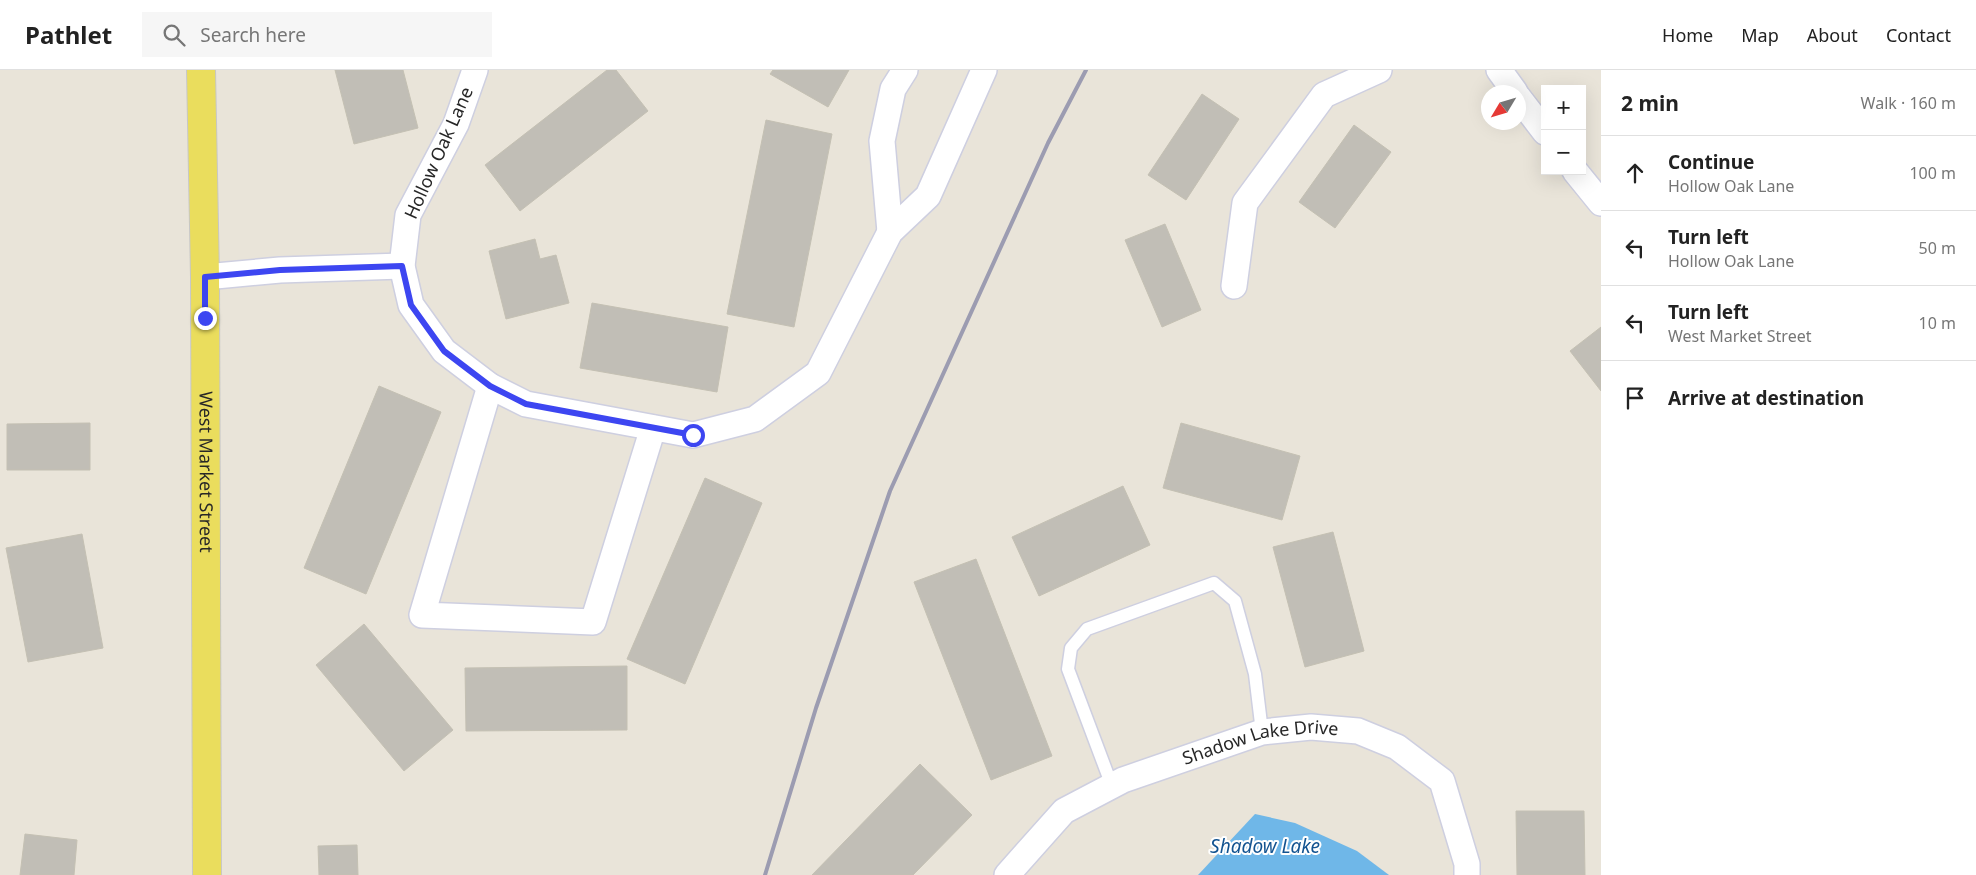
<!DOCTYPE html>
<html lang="en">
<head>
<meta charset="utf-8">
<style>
	:root { --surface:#fff; --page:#f6f6f6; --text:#222; --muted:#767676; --line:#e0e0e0 }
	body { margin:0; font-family:"Noto Sans",sans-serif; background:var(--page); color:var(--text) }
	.controls { position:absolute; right:15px; top:15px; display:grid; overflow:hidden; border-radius:0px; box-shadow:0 5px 20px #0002 }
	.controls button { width:45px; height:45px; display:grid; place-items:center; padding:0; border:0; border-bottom:1px solid var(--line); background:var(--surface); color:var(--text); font:25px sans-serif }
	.compass { position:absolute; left:1481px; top:15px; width:45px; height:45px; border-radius:50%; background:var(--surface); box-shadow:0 5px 20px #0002; rotate:232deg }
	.stop { position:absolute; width:15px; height:15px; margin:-11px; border:4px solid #3d46f1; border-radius:50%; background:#fff }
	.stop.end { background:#3d46f1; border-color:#fff; box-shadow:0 1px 5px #0008 }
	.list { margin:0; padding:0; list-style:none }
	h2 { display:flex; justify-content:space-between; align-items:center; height:65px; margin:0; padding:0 20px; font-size:21px }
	h2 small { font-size:16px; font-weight:400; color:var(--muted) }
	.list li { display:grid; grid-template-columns:32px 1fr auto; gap:15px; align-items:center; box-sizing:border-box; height:75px; padding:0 20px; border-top:1px solid var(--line) }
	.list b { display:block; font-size:19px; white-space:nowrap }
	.list p { margin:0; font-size:16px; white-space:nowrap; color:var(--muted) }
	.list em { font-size:16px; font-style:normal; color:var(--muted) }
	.icon { flex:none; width:28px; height:28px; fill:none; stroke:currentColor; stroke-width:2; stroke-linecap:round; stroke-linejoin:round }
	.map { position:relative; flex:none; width:1601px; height:805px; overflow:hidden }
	header { display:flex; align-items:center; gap:30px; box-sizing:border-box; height:70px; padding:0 25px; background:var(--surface); border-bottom:1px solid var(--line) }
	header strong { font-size:24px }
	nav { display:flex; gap:28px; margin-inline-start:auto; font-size:18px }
	.search { width:350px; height:45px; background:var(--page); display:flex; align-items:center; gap:12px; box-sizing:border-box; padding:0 18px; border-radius:0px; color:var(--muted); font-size:19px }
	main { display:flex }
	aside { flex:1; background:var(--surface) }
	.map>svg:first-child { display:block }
	.water { fill:#6fb7e8 }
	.building { fill:#c1beb6; stroke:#c4c0b3 }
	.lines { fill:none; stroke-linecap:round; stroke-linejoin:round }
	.lane-casing { stroke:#cecfe0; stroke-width:15 }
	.street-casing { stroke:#cecfe0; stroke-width:28 }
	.primary-casing { stroke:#c7c7c7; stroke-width:30 }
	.lane { stroke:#fff; stroke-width:12 }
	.street { stroke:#fff; stroke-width:25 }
	.primary { stroke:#eadd5d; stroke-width:28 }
	.rail { stroke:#9c9cb1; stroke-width:4 }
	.route { stroke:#3d46f1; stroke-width:6 }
	.labels { text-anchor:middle; stroke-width:4; stroke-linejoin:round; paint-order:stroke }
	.street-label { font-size:18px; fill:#272727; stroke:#fff }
	.water-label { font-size:19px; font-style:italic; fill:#125390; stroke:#fff }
</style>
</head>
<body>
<header>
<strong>Pathlet</strong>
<div class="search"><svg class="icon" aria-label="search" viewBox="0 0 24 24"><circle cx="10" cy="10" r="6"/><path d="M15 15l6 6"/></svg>Search here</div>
<nav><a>Home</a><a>Map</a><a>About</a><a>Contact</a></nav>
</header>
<main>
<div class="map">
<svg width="1601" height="805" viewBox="0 0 1601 805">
	<rect width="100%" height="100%" fill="#e9e4d9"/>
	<!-- water -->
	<path class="water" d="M 1255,744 L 1295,753 L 1357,781 L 1389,805 L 1198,805 Z"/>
	<!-- building -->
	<path class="building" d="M 335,0 L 403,0 L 418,58 L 354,74 Z
		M 607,0 L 616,0 L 648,41 L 520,141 L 485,95 Z
		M 773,0 L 849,0 L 828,37 L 770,4 Z
		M 1202,24 L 1239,49 L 1186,130 L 1148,105 Z
		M 766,50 L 832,64 L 794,257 L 727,244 Z
		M 1354,55 L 1391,82 L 1335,158 L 1299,132 Z
		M 1165,154 L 1201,240 L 1162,257 L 1125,170 Z
		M 535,169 L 540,189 L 556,185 L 569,233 L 506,249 L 489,181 Z
		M 592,233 L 728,257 L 717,322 L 580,298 Z
		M 1601,257 L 1601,321 L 1570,281 Z
		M 379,316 L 441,342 L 366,524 L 304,498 Z
		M 90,353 L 90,400 L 7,400 L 7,354 Z
		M 1181,353 L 1300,386 L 1282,450 L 1163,418 Z
		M 705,408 L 762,433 L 685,614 L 627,589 Z
		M 1123,416 L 1150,475 L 1039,526 L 1012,467 Z
		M 1333,462 L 1364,581 L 1305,597 L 1273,477 Z
		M 82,464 L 103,578 L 28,592 L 6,478 Z
		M 976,489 L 1052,686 L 991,710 L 914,512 Z
		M 364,554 L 453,660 L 404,701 L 316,595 Z
		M 627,596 L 627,660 L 466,661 L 465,598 Z
		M 920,694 L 972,745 L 913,805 L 812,805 Z
		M 1516,741 L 1584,741 L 1585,805 L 1517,805 Z
		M 25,764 L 77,770 L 74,805 L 20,805 Z
		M 357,775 L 358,805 L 319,805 L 318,776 Z"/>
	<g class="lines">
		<!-- lane casing -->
		<g class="lane-casing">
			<path id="lane" d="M 1112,716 L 1068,599 L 1071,578 L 1087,559 L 1214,513 L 1235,531 L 1255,604 L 1262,662"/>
		</g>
		<!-- street casing -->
		<g class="street-casing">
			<g id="street">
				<path d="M 475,0 L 456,54 L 408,145 L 402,196 L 411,235 L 444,281 L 490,316 L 526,334 L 693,365 L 755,349 L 818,303 L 890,162 L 928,126 L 984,0"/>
				<path d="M 1499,0 L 1515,22"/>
				<path d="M 1518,27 L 1545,62"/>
				<path d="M 1575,101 L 1601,133"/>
				<path d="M 890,162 L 882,71 L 893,19 L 905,0"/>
				<path d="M 205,207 L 280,200 L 402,196"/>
				<path d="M 1234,216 L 1245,133 L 1324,25 L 1379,0"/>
				<path d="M 490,316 L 422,545 L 593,552 L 653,358"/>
				<path id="s1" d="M 1007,805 L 1064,741 L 1123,710 L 1262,662 L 1311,657 L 1358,661 L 1397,677 L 1442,711 L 1467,794 L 1467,805"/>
			</g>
		</g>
		<!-- primary casing -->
		<g class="primary-casing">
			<g id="primary">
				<path id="s2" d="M 201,0 L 205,207 L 207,805"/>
			</g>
		</g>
		<!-- lane -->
		<use href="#lane" class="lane"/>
		<!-- street -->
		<use href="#street" class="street"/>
		<!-- primary -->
		<use href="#primary" class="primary"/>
		<!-- rail -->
		<path class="rail" d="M 765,805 L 816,638 L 890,421 L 1048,73 L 1086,0"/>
	</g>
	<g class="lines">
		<!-- route -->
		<path class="route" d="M 205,248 L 205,207 L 280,200 L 402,196 L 411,235 L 444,281 L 490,316 L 526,334 L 693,365"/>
	</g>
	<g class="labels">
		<!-- street labels -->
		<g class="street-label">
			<text transform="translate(439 83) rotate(-66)" y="6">Hollow Oak Lane</text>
			<text dy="6" stroke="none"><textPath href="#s2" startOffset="402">West Market Street</textPath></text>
			<text dy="6" stroke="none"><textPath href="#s1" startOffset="296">Shadow Lake Drive</textPath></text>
		</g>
		<!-- water labels -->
		<g class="water-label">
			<text x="1265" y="783">Shadow Lake</text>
		</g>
	</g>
</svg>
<div class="controls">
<button>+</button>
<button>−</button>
</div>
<svg class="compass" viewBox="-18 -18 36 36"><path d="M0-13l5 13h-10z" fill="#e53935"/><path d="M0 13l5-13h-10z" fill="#767676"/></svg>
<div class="stop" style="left:693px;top:365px"></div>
<div class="stop end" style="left:205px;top:248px"></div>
</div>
<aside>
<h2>2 min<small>Walk · 160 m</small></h2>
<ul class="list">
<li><svg class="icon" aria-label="ahead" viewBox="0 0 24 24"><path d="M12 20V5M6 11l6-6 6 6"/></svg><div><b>Continue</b><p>Hollow Oak Lane</p></div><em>100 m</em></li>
<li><svg class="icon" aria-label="left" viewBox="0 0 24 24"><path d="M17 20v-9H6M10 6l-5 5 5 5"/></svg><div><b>Turn left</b><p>Hollow Oak Lane</p></div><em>50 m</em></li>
<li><svg class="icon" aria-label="left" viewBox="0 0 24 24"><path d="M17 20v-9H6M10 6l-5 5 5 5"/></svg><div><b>Turn left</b><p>West Market Street</p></div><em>10 m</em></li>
<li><svg class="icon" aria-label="arrive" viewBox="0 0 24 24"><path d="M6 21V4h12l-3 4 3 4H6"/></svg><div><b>Arrive at destination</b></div></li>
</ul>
</aside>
</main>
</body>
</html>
